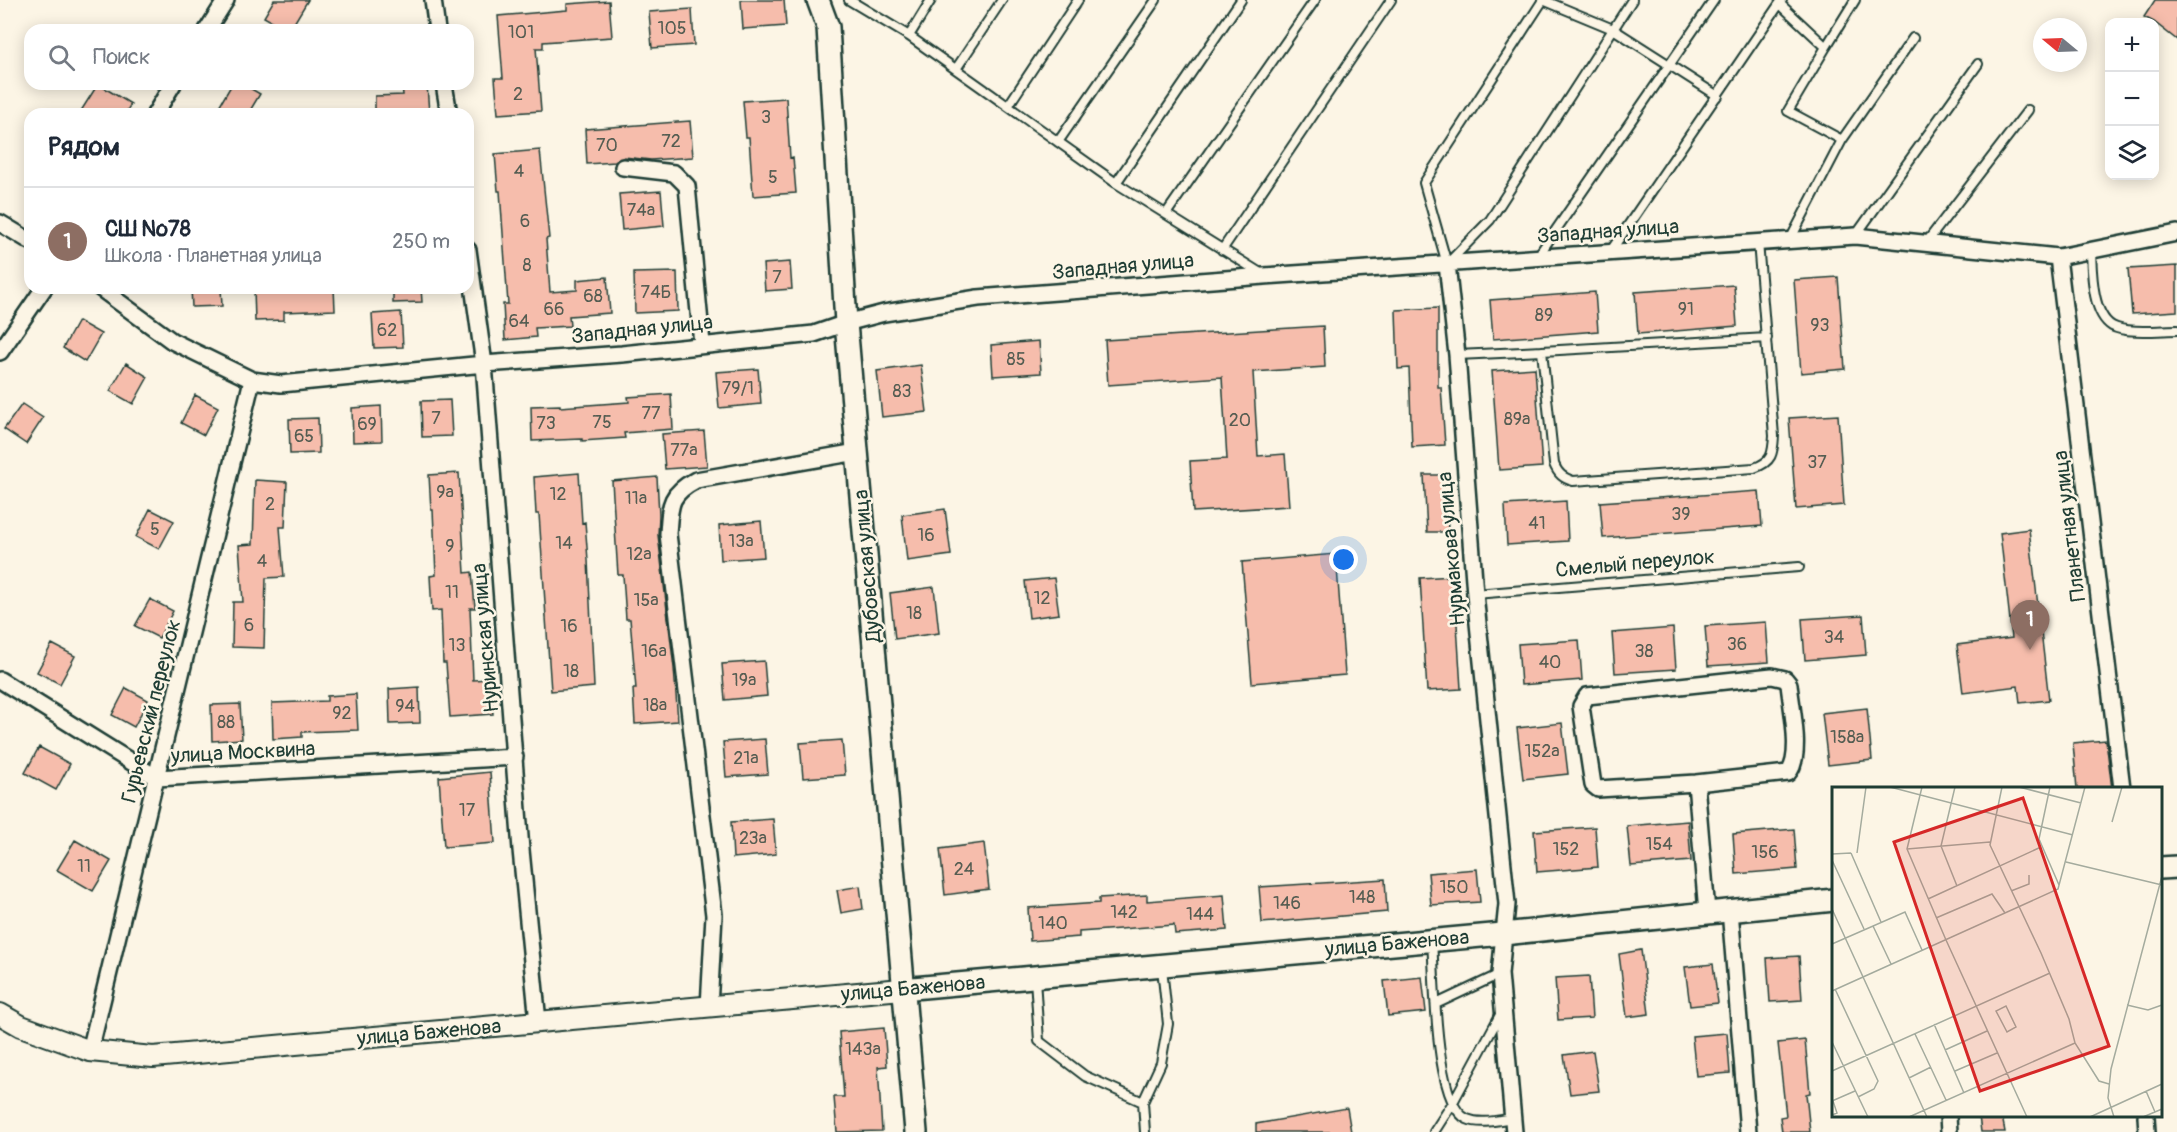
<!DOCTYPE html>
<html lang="ru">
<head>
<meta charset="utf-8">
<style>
	:root { --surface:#fff; --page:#f2f2f3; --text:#1f2937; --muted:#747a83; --line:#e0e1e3; --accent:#1a73e8 }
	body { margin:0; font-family:Pangolin,sans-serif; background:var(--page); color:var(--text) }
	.controls { position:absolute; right:18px; top:18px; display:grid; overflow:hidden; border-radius:12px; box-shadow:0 3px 15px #0003 }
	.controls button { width:54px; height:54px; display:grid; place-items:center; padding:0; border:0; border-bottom:2px solid var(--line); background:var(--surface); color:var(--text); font:30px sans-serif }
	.compass { position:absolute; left:2033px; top:18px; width:54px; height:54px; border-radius:50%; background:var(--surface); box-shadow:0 3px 15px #0003; rotate:289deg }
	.you { position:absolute; left:1344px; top:560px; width:21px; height:21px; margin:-15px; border:4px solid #fff; border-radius:50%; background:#1a73e8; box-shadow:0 0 0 9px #1a73e833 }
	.badge { display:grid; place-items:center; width:39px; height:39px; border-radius:50%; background:var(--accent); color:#fff; font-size:20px; font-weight:700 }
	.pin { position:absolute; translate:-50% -50px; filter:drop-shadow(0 2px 3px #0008) }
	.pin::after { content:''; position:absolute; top:32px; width:21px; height:18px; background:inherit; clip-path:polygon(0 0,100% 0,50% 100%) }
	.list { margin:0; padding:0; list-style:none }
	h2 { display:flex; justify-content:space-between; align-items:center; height:78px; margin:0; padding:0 24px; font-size:26px }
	h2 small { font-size:20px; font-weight:400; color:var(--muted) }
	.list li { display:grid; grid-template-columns:39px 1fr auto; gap:18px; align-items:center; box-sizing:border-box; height:108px; padding:0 24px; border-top:2px solid var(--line) }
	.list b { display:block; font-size:22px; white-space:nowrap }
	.list p { margin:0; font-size:20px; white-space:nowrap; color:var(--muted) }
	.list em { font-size:20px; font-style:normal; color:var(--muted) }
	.icon { flex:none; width:33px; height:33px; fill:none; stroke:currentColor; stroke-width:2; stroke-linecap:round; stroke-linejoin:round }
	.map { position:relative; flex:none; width:2177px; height:1132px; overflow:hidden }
	.search { position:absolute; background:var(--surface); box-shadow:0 3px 15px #0003; left:24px; top:24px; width:450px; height:66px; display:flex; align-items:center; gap:15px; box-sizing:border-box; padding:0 21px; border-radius:18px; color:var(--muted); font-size:22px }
	.panel { position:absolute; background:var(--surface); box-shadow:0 3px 15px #0003; left:24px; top:108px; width:450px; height:186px; border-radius:18px }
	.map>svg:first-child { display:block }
	.building { fill:#f6bdac; stroke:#1f3d34; stroke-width:1.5 }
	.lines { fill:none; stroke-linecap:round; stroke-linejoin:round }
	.service-casing { stroke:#1f3d34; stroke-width:12 }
	.minor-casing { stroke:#1f3d34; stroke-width:20 }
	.tertiary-casing { stroke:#1f3d34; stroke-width:24 }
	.secondary-casing { stroke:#1f3d34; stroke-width:26 }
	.service { stroke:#fcf5e5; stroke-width:8 }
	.minor { stroke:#fcf5e5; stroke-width:15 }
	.tertiary { stroke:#fcf5e5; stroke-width:20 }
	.secondary { stroke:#fcf5e5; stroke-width:21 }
	.labels { text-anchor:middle; stroke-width:5; stroke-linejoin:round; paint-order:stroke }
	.number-label { font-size:18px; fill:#555d52 }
	.street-label { font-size:21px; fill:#1f3d34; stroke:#fcf5e5 }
	.inset-road { fill:none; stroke:#a4ab9e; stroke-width:1.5 }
	.view { fill:#d62828; fill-opacity:0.15; stroke:#d62828; stroke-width:3 }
	.inset-edge { fill:none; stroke:#1f3d34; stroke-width:3 }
</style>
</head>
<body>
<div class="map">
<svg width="2177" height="1132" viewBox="0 0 2177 1132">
	<rect width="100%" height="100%" fill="#fcf5e5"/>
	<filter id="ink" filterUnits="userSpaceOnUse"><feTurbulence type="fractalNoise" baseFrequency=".0167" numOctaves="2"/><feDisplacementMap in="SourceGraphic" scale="12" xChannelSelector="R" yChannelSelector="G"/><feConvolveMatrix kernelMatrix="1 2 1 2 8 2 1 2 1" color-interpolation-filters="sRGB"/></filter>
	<g filter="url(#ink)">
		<!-- building -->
		<path class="building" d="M 274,0 L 308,0 L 290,30 L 287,30 L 264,17 Z
			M 741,0 L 784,0 L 786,26 L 743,29 Z
			M 2155,0 L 2177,0 L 2177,40 L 2154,22 L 2144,17 Z
			M 609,1 L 612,37 L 543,42 L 543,48 L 536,48 L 541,111 L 498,114 L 495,78 L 503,78 L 498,16 L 567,10 L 567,4 Z
			M 692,9 L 694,45 L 652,48 L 649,12 Z
			M 98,84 L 131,104 L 125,114 L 79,114 Z
			M 232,84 L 243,84 L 260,94 L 248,114 L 228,114 L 218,108 Z
			M 402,84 L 427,84 L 429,114 L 375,114 L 375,96 L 403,95 Z
			M 786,98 L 790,158 L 793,157 L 796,193 L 753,196 L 749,137 L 746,137 L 743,101 Z
			M 690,121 L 693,157 L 651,160 L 624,157 L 615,162 L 587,164 L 585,129 Z
			M 540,150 L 549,238 L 546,239 L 550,292 L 577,290 L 577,280 L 607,277 L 610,313 L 569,316 L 570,326 L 535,328 L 536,337 L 505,340 L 503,304 L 508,304 L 500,191 L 498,191 L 495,154 Z
			M 661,191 L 664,226 L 622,230 L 619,194 Z
			M 790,262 L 792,289 L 765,291 L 763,264 Z
			M 2177,266 L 2177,311 L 2132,314 L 2128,269 Z
			M 677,272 L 678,311 L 635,313 L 634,273 Z
			M 1838,277 L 1845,369 L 1801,373 L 1794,280 Z
			M 1734,285 L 1737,326 L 1638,334 L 1635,292 Z
			M 191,288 L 221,288 L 222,306 L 192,307 Z
			M 254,288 L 334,288 L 335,310 L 284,312 L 284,320 L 255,321 Z
			M 393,288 L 421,288 L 422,302 L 393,303 Z
			M 1595,292 L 1598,331 L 1493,339 L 1490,300 Z
			M 1438,308 L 1438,387 L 1441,387 L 1445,445 L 1412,447 L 1409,368 L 1398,369 L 1396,310 Z
			M 401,312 L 403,347 L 374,348 L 372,314 Z
			M 78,321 L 101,334 L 85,362 L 63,348 Z
			M 1323,326 L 1325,367 L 1253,372 L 1258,456 L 1285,454 L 1289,506 L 1193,512 L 1190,461 L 1227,459 L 1222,377 L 1108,385 L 1105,340 Z
			M 1039,341 L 1041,373 L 993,376 L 991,345 Z
			M 126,363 L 148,377 L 133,404 L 110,391 Z
			M 921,365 L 927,412 L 882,417 L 877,371 Z
			M 1535,368 L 1542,467 L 1499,470 L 1492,371 Z
			M 758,369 L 761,404 L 719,408 L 716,372 Z
			M 671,394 L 673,429 L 624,433 L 625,438 L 582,441 L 582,439 L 532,441 L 531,406 L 560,405 L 560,407 L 629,402 L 628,397 Z
			M 195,395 L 218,407 L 204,435 L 181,423 Z
			M 450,400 L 452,436 L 422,437 L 421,401 Z
			M 22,404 L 43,418 L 26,444 L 4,429 Z
			M 381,406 L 382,441 L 353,442 L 352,408 Z
			M 1838,415 L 1844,505 L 1796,509 L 1789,418 Z
			M 318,418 L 319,453 L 290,454 L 289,419 Z
			M 704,431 L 707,466 L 665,469 L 662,434 Z
			M 459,473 L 465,573 L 472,572 L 475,608 L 470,608 L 473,680 L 490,679 L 493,714 L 450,717 L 446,663 L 443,663 L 441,610 L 432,611 L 430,576 L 436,575 L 433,510 L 431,510 L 429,475 Z
			M 579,473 L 582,523 L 585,522 L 588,560 L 594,687 L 551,691 L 539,514 L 536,514 L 534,477 Z
			M 1424,475 L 1446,475 L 1448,532 L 1427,532 Z
			M 657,477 L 659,515 L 658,535 L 674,668 L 678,721 L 635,724 L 633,689 L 636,689 L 630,619 L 626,619 L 623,575 L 618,575 L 612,481 Z
			M 255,480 L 287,482 L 285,527 L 280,527 L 284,577 L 266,578 L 264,648 L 232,647 L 233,602 L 243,602 L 239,545 L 253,544 Z
			M 1759,491 L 1762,526 L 1603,538 L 1600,502 Z
			M 1566,501 L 1568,541 L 1507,545 L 1505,505 Z
			M 150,509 L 174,521 L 159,549 L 136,537 Z
			M 945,509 L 951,555 L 907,561 L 902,515 Z
			M 761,521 L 764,557 L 721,560 L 719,525 Z
			M 2029,529 L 2049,700 L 2020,703 L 2018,686 L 1963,693 L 1957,645 L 2012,638 L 2000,533 Z
			M 1336,554 L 1345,675 L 1252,683 L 1242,562 Z
			M 1454,576 L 1461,689 L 1427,691 L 1420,578 Z
			M 1054,578 L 1059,614 L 1029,618 L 1025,581 Z
			M 934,587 L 939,633 L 895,639 L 890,593 Z
			M 150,599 L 173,611 L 159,638 L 135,626 Z
			M 1863,615 L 1866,655 L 1805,660 L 1802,619 Z
			M 1766,622 L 1769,662 L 1708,666 L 1705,626 Z
			M 1673,628 L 1676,669 L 1615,673 L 1612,633 Z
			M 1579,640 L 1582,680 L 1521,685 L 1518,644 Z
			M 52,644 L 75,656 L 60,684 L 37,672 Z
			M 764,661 L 767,696 L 725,700 L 722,664 Z
			M 419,687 L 420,723 L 390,724 L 389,689 Z
			M 126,688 L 148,700 L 134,727 L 112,715 Z
			M 356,694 L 358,730 L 302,732 L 302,737 L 273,739 L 272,703 L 327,701 L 327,696 Z
			M 240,704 L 242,739 L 212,741 L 211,705 Z
			M 1867,708 L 1872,760 L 1828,765 L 1822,713 Z
			M 1562,723 L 1568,774 L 1523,779 L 1517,728 Z
			M 765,739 L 768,774 L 726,777 L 723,742 Z
			M 842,740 L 845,775 L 803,778 L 800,743 Z
			M 2106,740 L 2112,789 L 2077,789 L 2073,743 Z
			M 39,747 L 70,764 L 56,790 L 25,773 Z
			M 490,772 L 495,843 L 444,847 L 439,777 Z
			M 773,819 L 776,854 L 733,858 L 731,822 Z
			M 1688,821 L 1691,861 L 1631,866 L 1627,826 Z
			M 1595,827 L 1598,867 L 1537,872 L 1534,831 Z
			M 1794,829 L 1797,869 L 1736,874 L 1733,834 Z
			M 75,840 L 111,861 L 93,891 L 57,870 Z
			M 984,843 L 989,889 L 945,895 L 940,849 Z
			M 1477,869 L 1480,902 L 1431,905 L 1428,873 Z
			M 1385,879 L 1387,912 L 1262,923 L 1259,887 Z
			M 860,886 L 863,909 L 841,913 L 837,890 Z
			M 1147,895 L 1147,901 L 1224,895 L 1227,930 L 1175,934 L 1174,925 L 1079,932 L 1079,937 L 1030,941 L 1028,908 L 1099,903 L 1099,898 Z
			M 1641,950 L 1649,1014 L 1627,1017 L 1619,954 Z
			M 1799,956 L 1802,1000 L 1770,1002 L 1767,958 Z
			M 1713,964 L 1718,1003 L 1690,1006 L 1685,967 Z
			M 1589,976 L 1592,1018 L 1558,1020 L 1555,978 Z
			M 1422,977 L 1426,1012 L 1388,1016 L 1384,981 Z
			M 884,1028 L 887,1066 L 878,1067 L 882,1131 L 837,1132 L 834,1097 L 844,1097 L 839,1032 Z
			M 1727,1033 L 1730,1073 L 1696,1076 L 1692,1036 Z
			M 1805,1040 L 1810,1093 L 1806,1094 L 1810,1132 L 1782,1132 L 1780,1117 L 1786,1116 L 1778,1043 Z
			M 1593,1051 L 1599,1091 L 1570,1094 L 1564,1055 Z
			M 1347,1108 L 1351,1132 L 1256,1132 L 1256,1124 Z
			M 1979,1116 L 2002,1116 L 2005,1132 L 1981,1132 Z"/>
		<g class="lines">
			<!-- service casing -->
			<g class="service-casing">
				<path id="service" d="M 849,0 L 909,36 L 1116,183 L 1262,274
					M 1543,0 L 1424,183 L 1447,264 L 1490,220 L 1632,0
					M 1543,0 L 1613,29 L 1718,96
					M 1780,4 L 1826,47 L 1788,111 L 1842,140 L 1913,38
					M 909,36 L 931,0
					M 1826,47 L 1855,0
					M 956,69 L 1002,0
					M 1008,106 L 1078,0
					M 1058,142 L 1156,0
					M 1116,183 L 1241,0
					M 1166,214 L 1315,0
					M 1856,235 L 1978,64
					M 1790,240 L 1842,140
					M 1926,243 L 2028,110
					M 1222,250 L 1391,0
					M 1610,252 L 1782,0
					M 2091,252 C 2092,272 2092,314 2112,326 C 2126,334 2161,330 2177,330
					M 1538,256 L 1714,0
					M 1542,351 L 1767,338
					M 1457,355 L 1542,351 L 1554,464 C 1558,474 1563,478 1573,481 L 1754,468 C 1772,462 1773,454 1774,436 L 1758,242
					M 1475,594 L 1799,567
					M 1432,942 C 1435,976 1434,1105 1467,1119 C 1481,1125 1499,1120 1513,1118
					M 1035,978 L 1039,1041 L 1085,1076 L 1143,1102 L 1145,1132
					M 1436,1004 L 1500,974
					M 1143,1102 L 1161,1063 L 1168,1024 L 1162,968
					M 1434,1132 L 1452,1104 L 1501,1013"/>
			</g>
			<!-- minor casing -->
			<g class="minor-casing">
				<path id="minor" d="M 433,0 L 437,30
					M 207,30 L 226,0
					M 444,84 L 449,114
					M 155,114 L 173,84
					M 623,167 L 674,173 L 687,186 L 702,344
					M 0,223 L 30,241
					M 468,250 L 484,364 L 521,850 L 538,1022
					M 2058,257 L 2122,788
					M 1447,264 L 1457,355 L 1475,594 L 1507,904 L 1500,974 L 1514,1132
					M 100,288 L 172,341 L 252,380 L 281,384 L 484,364 L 622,354 L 814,334 L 846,323 L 884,313 L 978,298 L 1264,276 L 1855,236 L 2058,257 L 2177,233
					M 0,352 L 44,288
					M 1772,676 L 1785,679 L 1789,684 C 1791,706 1803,757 1788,773 L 1696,783 L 1598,789 L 1593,785 L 1581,706 L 1587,696 Z
					M 0,680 L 157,778 L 515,757
					M 1696,783 L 1707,912
					M 1730,910 L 1748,1132
					M 709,1007 L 714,915 L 668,534 C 670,505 669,494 696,480 L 857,452
					M 90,1051 L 252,380
					M 1948,1116 L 1949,1132
					M 2146,1116 L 2147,1132"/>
			</g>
			<!-- tertiary casing -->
			<g class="tertiary-casing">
				<path id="tertiary" d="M 0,1014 L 21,1026 L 90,1051 L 153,1057 L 902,989"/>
			</g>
			<!-- secondary casing -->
			<g class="secondary-casing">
				<path id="secondary" d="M 818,0 L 828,27 L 846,323 L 916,1132
					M 2160,868 L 2177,867
					M 902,989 L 1503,934 L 1834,900"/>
			</g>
			<!-- service -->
			<use href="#service" class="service"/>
			<!-- minor -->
			<use href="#minor" class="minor"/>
			<!-- tertiary -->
			<use href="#tertiary" class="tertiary"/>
			<!-- secondary -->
			<use href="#secondary" class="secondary"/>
		</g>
	</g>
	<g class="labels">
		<!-- number labels -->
		<g class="number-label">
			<text x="672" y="34">105</text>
			<text x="521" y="38">101</text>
			<text x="518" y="100">2</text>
			<text x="766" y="123">3</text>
			<text x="671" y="147">72</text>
			<text x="607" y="151">70</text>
			<text x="519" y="177">4</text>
			<text x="773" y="183">5</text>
			<text x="641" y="216">74а</text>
			<text x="525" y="227">6</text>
			<text x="527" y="271">8</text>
			<text x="777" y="283">7</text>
			<text x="656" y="298">74Б</text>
			<text x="593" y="302">68</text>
			<text x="554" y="315">66</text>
			<text x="1686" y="315">91</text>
			<text x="1544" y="321">89</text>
			<text x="519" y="327">64</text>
			<text x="1820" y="331">93</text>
			<text x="387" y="336">62</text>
			<text x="1016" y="365">85</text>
			<text x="738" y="394">79/1</text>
			<text x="902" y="397">83</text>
			<text x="651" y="419">77</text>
			<text x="436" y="424">7</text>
			<text x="1517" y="425">89а</text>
			<text x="1240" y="426">20</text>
			<text x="602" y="428">75</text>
			<text x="546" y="429">73</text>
			<text x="367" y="430">69</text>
			<text x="304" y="442">65</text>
			<text x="684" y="456">77а</text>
			<text x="1817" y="468">37</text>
			<text x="445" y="498">9а</text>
			<text x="558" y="500">12</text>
			<text x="636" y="504">11а</text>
			<text x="270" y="510">2</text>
			<text x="1681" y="520">39</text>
			<text x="1537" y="529">41</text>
			<text x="155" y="535">5</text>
			<text x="926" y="541">16</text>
			<text x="741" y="547">13а</text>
			<text x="564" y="549">14</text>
			<text x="450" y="552">9</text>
			<text x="639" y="560">12а</text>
			<text x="262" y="567">4</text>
			<text x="452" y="598">11</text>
			<text x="1042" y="604">12</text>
			<text x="646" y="606">15а</text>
			<text x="914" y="619">18</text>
			<text x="249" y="631">6</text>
			<text x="569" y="632">16</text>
			<text x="1834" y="643">34</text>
			<text x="1737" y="650">36</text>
			<text x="457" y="651">13</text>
			<text x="654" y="657">16а</text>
			<text x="1644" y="657">38</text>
			<text x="1550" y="668">40</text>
			<text x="571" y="677">18</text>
			<text x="744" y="686">19а</text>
			<text x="655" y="711">18а</text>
			<text x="405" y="712">94</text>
			<text x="342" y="719">92</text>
			<text x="226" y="728">88</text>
			<text x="1847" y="743">158а</text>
			<text x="1542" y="757">152а</text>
			<text x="746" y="764">21а</text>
			<text x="467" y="816">17</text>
			<text x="753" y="844">23а</text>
			<text x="1659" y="850">154</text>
			<text x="1566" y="855">152</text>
			<text x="1765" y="858">156</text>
			<text x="84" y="872">11</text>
			<text x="964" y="875">24</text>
			<text x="1454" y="893">150</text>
			<text x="1362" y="903">148</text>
			<text x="1287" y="909">146</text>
			<text x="1124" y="918">142</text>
			<text x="1200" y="920">144</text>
			<text x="1053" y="929">140</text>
			<text x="863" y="1055">143а</text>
		</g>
		<!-- street labels -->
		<g class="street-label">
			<text transform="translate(1608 231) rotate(-4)" y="7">Западная улица</text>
			<text transform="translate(1123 266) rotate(-5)" y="7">Западная улица</text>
			<text transform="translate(642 329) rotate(-6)" y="7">Западная улица</text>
			<text transform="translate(2069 526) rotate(-97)" y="7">Планетная улица</text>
			<text transform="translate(1451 549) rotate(-95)" y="7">Нурмакова улица</text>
			<text transform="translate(1635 563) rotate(-5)" y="7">Смелый переулок</text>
			<text transform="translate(867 566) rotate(-95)" y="7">Дубовская улица</text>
			<text transform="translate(485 638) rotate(-95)" y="7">Нуринская улица</text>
			<text transform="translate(151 711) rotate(-76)" y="7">Гурьевский переулок</text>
			<text transform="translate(243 752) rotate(-3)" y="7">улица Москвина</text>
			<text transform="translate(1397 943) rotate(-5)" y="7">улица Баженова</text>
			<text transform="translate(913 988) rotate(-5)" y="7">улица Баженова</text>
			<text transform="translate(429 1032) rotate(-5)" y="7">улица Баженова</text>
		</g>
	</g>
	<!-- overview -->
	<g transform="translate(1832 787)">
		<rect width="330" height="330" fill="#fcf5e5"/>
		<path class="inset-road" d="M 58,0 L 241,48M 90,0 L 75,62 L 114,153M 123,0 L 109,59 L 125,99M 170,0 L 158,58 L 209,166 L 237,232 L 243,256 L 267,294 L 277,297M 187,0 L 249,16M 218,0 L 207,52 L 227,98M 280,35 L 290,0M 75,62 L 158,55M 19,66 L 49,135M 25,66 L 34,0M 0,67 L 19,66M 0,73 L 32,142M 234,75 L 330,98M 179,104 L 197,97 L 197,88M 96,112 L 209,60M 0,122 L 95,330M 104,131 L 160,107 L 173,126M 41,139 L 59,177M 114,153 L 195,330M 0,157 L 73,125 L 90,163M 3,202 L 46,294 L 42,302 L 26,310M 0,204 L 226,102 L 253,0M 295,218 L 316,223 L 330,218M 174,219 L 184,240 L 175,245 L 164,224 ZM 102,237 L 132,306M 83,247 L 114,313M 0,255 L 36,330M 113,263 L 155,244M 0,284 L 218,186M 123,284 L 165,266M 77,291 L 99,280M 314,304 L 323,325M 0,314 L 23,304M 0,328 L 5,326 L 1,314M 77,330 L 243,256M 258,330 L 330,297M 282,330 L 276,311 L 279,282 L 330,89M 311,330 L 330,322"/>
		<path class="view" d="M 191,11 L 277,259 L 148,304 L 62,55 Z"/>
		<rect width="330" height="330" class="inset-edge"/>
	</g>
</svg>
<div class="controls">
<button>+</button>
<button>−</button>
<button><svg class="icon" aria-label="layers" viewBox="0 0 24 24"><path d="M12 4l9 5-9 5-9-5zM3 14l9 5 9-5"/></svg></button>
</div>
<svg class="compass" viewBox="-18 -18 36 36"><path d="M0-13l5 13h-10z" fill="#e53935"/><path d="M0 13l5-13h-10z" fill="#747a83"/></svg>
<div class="you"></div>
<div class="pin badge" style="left:2030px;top:650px;background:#8d6e63">1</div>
<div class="search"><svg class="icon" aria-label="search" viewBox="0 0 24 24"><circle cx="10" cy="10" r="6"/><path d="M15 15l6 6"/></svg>Поиск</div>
<section class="panel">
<h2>Рядом<small></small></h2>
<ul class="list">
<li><span class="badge" style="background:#8d6e63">1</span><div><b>СШ №78</b><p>Школа · Планетная улица</p></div><em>250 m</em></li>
</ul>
</section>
</div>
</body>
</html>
